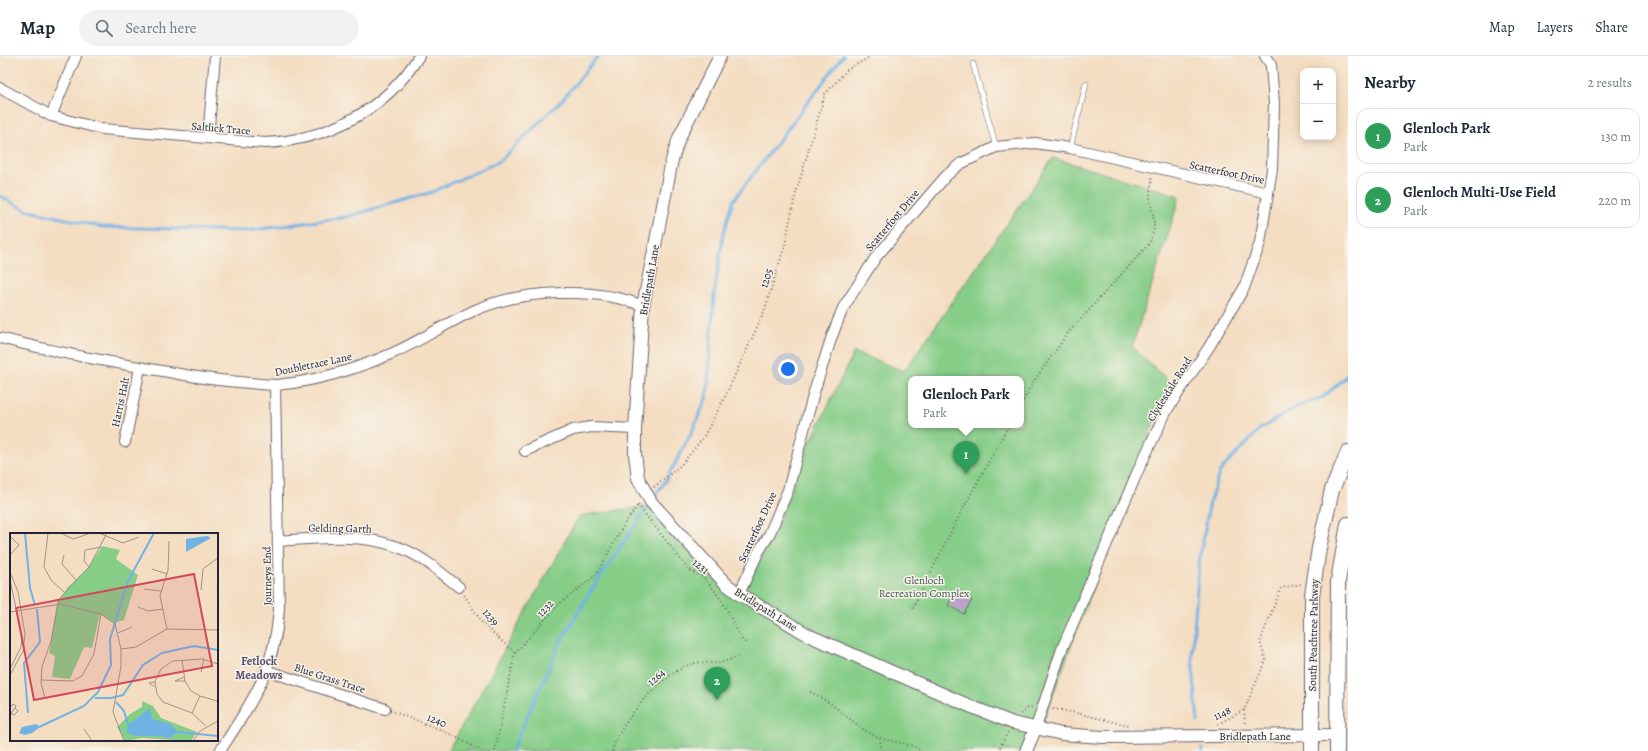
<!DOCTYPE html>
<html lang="en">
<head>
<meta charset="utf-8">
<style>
	:root { --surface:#fff; --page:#f2f2f3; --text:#1f2937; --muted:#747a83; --line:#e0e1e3; --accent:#d1495b }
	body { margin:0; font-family:Alegreya,serif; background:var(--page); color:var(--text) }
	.controls { position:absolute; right:12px; top:12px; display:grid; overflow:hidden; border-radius:8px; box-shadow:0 2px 10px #0003 }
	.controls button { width:36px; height:36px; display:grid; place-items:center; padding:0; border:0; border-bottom:1px solid var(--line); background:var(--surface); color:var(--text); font:20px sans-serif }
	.you { position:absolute; left:788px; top:313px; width:14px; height:14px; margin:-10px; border:3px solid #fff; border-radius:50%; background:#1a73e8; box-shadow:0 0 0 6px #1a73e833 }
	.badge { display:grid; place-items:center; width:26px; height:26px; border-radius:50%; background:var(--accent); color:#fff; font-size:13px; font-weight:700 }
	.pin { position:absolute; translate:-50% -33px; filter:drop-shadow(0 1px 2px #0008) }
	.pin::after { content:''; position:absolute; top:21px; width:14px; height:12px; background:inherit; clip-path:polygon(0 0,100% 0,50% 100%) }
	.popup { position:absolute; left:908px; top:320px; width:116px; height:52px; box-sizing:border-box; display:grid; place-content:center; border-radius:8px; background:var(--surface); filter:drop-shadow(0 1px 3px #0005); font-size:13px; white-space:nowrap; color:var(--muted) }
	.popup b { font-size:15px; color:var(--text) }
	.popup::after { content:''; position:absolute; left:50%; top:100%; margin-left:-8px; border:8px solid transparent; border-top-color:var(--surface) }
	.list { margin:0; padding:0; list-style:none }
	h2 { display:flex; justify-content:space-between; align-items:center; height:52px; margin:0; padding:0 16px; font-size:17px }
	h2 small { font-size:13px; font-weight:400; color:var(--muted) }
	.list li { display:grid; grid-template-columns:26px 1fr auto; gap:12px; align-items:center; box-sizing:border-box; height:56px; margin:0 8px 8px; padding:0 8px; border:1px solid var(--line); border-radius:12px }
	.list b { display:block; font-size:15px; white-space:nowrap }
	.list p { margin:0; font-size:13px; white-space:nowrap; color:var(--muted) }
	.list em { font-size:13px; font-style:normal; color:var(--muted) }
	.icon { flex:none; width:22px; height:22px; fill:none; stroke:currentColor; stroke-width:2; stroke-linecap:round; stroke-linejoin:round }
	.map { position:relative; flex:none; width:1348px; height:695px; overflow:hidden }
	header { display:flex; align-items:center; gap:24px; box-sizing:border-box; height:56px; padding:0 20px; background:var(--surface); border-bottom:1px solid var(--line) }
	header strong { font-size:19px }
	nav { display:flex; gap:22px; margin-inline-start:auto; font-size:14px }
	.search { width:280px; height:36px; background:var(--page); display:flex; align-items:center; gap:10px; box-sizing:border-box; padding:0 14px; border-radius:22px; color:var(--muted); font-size:15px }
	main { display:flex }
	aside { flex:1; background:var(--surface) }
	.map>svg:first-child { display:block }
	.green { fill:#86cd88; stroke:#547862; fill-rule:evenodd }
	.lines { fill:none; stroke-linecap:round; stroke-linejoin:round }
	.stream { stroke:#71b2e5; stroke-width:3 }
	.building { fill:#be9fcd }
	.service-casing { stroke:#6c636a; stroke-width:6 }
	.minor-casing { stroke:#6c636a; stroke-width:12 }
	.tertiary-casing { stroke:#6c636a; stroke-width:14 }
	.secondary-casing { stroke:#6c636a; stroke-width:16 }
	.path { stroke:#6c636a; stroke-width:2; stroke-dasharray:1 3; stroke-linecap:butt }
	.service { stroke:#fff; stroke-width:5 }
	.minor { stroke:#fff; stroke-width:10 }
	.tertiary { stroke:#fff; stroke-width:12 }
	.secondary { stroke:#fff; stroke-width:14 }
	.labels { text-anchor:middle; stroke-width:3; stroke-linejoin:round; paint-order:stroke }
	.street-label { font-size:11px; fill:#22223b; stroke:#f7f3e8 }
	.park-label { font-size:11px; fill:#405552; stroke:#f7f3e8 }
	.neighbourhood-label { font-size:12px; font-weight:bold; fill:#594e6e; stroke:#f7f3e8 }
	.inset-river { fill:none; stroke:#71b2e5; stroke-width:2 }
	.inset-road { fill:none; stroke:#a0928b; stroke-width:1 }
	.view { fill:#d1495b; fill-opacity:0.15; stroke:#d1495b; stroke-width:2 }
	.inset-edge { fill:none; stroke:#22223b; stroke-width:2 }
</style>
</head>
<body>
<header>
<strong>Map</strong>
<div class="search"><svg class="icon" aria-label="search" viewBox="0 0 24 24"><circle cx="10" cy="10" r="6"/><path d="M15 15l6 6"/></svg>Search here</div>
<nav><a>Map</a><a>Layers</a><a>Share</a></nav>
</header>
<main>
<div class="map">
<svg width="1348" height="695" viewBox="0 0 1348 695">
	<rect width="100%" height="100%" fill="#f7f3e8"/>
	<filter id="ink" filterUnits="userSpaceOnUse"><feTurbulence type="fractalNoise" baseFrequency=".025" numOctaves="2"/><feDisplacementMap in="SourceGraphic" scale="8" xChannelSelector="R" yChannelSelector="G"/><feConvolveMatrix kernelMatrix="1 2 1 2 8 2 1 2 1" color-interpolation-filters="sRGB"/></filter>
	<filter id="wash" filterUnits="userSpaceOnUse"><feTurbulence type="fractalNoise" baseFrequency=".012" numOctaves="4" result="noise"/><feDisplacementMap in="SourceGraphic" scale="16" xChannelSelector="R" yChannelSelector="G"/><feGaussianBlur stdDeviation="0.9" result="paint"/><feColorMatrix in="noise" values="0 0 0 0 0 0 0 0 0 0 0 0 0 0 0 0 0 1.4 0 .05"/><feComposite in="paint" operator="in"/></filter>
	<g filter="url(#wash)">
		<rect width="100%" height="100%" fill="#f4ddc1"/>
		<!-- green -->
		<path class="green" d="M 1053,102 L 1180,140 L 1132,291 L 1169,325 L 1040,674 L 1020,695 L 448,695 L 579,460 L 655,449 L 730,532 L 748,528 L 775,475 L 810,387 L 854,296 L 904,315 ZM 911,323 L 1021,323 L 1021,369 L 911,369 Z"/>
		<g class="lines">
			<!-- stream -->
			<path class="stream" d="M 0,140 L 26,154 L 102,171 L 247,175 L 346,161 L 432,136 L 500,105 L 563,43 L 598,0
				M 653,443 L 666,424 L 691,378 L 707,340 L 714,239 L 723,180 L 733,145 L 843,0
				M 1198,666 L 1192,601 L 1199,506 L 1210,445 L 1220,415 L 1260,373 L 1294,352 L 1323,341 L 1344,323 L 1348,317
				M 1202,693 L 1202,695
				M 512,695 L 560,587 L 590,536 L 649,449"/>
		</g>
		<g id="blocks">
			<!-- building -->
			<path class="building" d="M 956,536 L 972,544 L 964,558 L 948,549 Z"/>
		</g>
	</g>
	<g filter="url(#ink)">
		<use href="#blocks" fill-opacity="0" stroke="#6c636a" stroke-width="1"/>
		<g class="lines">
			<!-- service casing -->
			<g class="service-casing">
				<path id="service" d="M 973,8 L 996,91
					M 1070,92 L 1086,28"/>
			</g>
			<!-- minor casing -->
			<g class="minor-casing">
				<path id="minor" d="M 0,32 L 51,60 L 102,73 L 265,87 C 327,84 386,54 419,0
					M 51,60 L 76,0
					M 208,82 L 215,0
					M 0,282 C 57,297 116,307 174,317 C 199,322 224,325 250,327 C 259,328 268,329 277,329 C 316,325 357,313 393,297 C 420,285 445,268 473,255 C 519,234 596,230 643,250
					M 125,386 L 140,312
					M 525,395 L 573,374 L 591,371 L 635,373
					M 278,485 C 317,482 361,477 398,491 C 421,499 440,516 459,531
					M 739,538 L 758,497 L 769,479 L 788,434 L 814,336 L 832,280 L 843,252 L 876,201 L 946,120 L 960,108 L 996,91 L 1035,87 L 1070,92 L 1268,137
					M 268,615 L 385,653
					M 1036,671 L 1062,593 L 1140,410 L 1167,354 L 1209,291 L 1244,232 L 1260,187 L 1272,113 L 1274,48 L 1271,9 L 1265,0
					M 220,695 C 252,646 275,614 279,553 L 275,329"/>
			</g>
			<!-- tertiary casing -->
			<g class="tertiary-casing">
				<path id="tertiary" d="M 720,0 L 679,82 L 672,104 L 643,250 L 635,373 L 635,398 L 638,422 L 651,446 L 726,528 L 739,538 L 810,580 L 972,651 L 1013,667 L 1062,678 L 1102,681 L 1337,679
					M 1026,695 L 1036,671"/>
			</g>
			<!-- secondary casing -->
			<g class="secondary-casing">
				<path id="secondary" d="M 1312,695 L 1312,539 L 1319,492 L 1332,434 L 1348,396
					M 1337,695 L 1338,525 L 1348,468"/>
			</g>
			<!-- path -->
			<path class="path" d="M 1021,348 L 1034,325 L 1068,277 L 1149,188 C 1158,168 1153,162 1150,142 C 1149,136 1152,128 1152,121
				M 654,431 L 681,409 L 703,382 L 725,341 L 764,256 L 785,189 L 794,144 L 825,38 L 847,14 L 871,0
				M 638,449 L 689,514 L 704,522 L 712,531 L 725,550 L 741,583 L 747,588
				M 464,539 L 483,568 L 515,597
				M 913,552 L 961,456 L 1009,369
				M 810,636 C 834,646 851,668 875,680 C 890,687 907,685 922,695
				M 1053,653 C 1079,656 1104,665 1130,669
				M 1244,654 L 1245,670
				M 394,656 L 442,674 L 482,695
				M 1021,658 L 1026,653 L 1032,651
				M 1218,668 L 1244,654 L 1266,604 L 1260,586 L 1281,532 L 1301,528
				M 880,682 L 882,695
				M 495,695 L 515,597 L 559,548 L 596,519 L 625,467 L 639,448
				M 612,695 C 620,665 664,614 695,607 C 703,605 712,608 719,607 C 726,606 733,602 739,600
				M 998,695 L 1008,676"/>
			<!-- service -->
			<use href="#service" class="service"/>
			<!-- minor -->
			<use href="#minor" class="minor"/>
			<!-- tertiary -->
			<use href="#tertiary" class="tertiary"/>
			<!-- secondary -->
			<use href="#secondary" class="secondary"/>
		</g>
	</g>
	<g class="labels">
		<!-- street labels -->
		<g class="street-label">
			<text transform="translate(221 72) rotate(5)" y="4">Saltlick Trace</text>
			<text transform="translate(1227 116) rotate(12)" y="4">Scatterfoot Drive</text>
			<text transform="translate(892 164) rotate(-50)" y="4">Scatterfoot Drive</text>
			<text transform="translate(766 222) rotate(-72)" y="4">1205</text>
			<text transform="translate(649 224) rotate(-80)" y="4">Bridlepath Lane</text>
			<text transform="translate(313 308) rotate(-12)" y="4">Doubletrace Lane</text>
			<text transform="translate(1169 333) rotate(-58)" y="4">Clydesdale Road</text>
			<text transform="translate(120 346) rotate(-78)" y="4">Harris Halt</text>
			<text transform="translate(757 471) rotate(-65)" y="4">Scatterfoot Drive</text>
			<text transform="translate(340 472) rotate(1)" y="4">Gelding Garth</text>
			<text transform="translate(701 510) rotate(39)" y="4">1231</text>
			<text transform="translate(267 520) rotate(-91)" y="4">Journeys End</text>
			<text transform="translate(545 552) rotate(-47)" y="4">1232</text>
			<text transform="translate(766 553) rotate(32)" y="4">Bridlepath Lane</text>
			<text transform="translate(491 561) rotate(50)" y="4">1239</text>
			<text transform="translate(1313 579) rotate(-89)" y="4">South Peachtree Parkway</text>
			<text transform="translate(656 621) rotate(-42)" y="4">1264</text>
			<text transform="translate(330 622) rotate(18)" y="4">Blue Grass Trace</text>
			<text transform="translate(1222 657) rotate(-26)" y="4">1148</text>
			<text transform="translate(437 664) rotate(22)" y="4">1240</text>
			<text x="1255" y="684">Bridlepath Lane</text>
		</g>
		<!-- park labels -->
		<g class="park-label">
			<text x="924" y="528">Glenloch<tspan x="924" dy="13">Recreation Complex</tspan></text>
		</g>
		<!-- neighbourhood labels -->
		<g class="neighbourhood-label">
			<text x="259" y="609">Fetlock<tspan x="259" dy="14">Meadows</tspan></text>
		</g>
	</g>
	<!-- overview -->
	<g transform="translate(10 477)">
		<rect width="208" height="208" fill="#f4ddc1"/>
		<path d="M 92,13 L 110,17 L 106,26 L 128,42 L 114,87 L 104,90 L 90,81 L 82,115 L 74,114 L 60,146 L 42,144 L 45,123 L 39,120 L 47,70 L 58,54 L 78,35 ZM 132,168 L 143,173 L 151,185 L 187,199 L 181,208 L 132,205 L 115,208 L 107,194 L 120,181 L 132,174 Z" fill="#86cd88"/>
		<path d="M 197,3 L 201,5 L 176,19 L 176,6 ZM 140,175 L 142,186 L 161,191 L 168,199 L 158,206 L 152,203 L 126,203 L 117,200 L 117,193 ZM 26,191 L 30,194 L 22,200 L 15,202 L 9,200 L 12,194 Z" fill="#71b2e5"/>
		<path class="inset-river" d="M 15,0 L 20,55 L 25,72M 85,165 L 101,165 L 113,162 L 133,132 L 152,120 L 184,113 L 208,117M 106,169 L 114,178 L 118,192M 18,180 L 14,130 L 30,109 L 27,76M 29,194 L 74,173 L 88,159 L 101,132 L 100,106 L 118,48 L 144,0M 167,199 L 208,203"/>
		<path class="inset-road" d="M 38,0 L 34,34 L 41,47 L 54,59M 51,0 L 63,6 L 81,0M 89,0 L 113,10 L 129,4M 0,3 L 9,12 L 0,22M 54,22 L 52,31 L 66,47M 79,34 L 74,28 L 75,17 L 91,14M 142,36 L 157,41M 0,39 L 8,59 L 15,101 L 13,118 L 0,142M 0,47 L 12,103 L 11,114 L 0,136M 134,56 L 151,58M 191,57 L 193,36 L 208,25M 128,74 L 138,78 L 153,76M 0,79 L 51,71 L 91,81 L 105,91 L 111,116 L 111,133 L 103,179 L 114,208M 157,96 L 150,63 L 158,37 L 159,8M 108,100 L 122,94M 111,116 L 126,114 L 157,96 L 208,97M 172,127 L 175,148 L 181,158 L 190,163 L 207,168M 191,139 L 194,126M 174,144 L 165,148 L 175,148M 31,147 L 63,148 L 72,143 L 84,121 L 91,81M 145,149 L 139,150 L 145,154M 35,165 L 31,150 L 32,134 L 41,108 L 49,66 L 79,34 L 97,0M 0,175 L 3,171 L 6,173 L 0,182M 0,180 L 4,182 L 8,178 L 5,175M 182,180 L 190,163M 196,193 L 182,180 L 153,169 L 147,161 L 145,148 L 151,136 L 163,128 L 192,126 L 208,131M 74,196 L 82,208M 123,208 L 147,208M 183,208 L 190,198 L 208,188"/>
		<path class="view" d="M 184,41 L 202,133 L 24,167 L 6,75 Z"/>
		<rect width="208" height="208" class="inset-edge"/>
	</g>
</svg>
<div class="controls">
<button>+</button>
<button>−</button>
</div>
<div class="you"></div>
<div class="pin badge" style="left:966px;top:418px;background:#2e9e5b">1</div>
<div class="popup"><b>Glenloch Park</b>Park</div>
<div class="pin badge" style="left:717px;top:644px;background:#2e9e5b">2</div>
</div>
<aside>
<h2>Nearby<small>2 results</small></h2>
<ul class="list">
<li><span class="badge" style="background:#2e9e5b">1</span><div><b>Glenloch Park</b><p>Park</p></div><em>130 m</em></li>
<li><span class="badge" style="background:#2e9e5b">2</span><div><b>Glenloch Multi-Use Field</b><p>Park</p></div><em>220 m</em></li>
</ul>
</aside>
</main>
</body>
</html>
